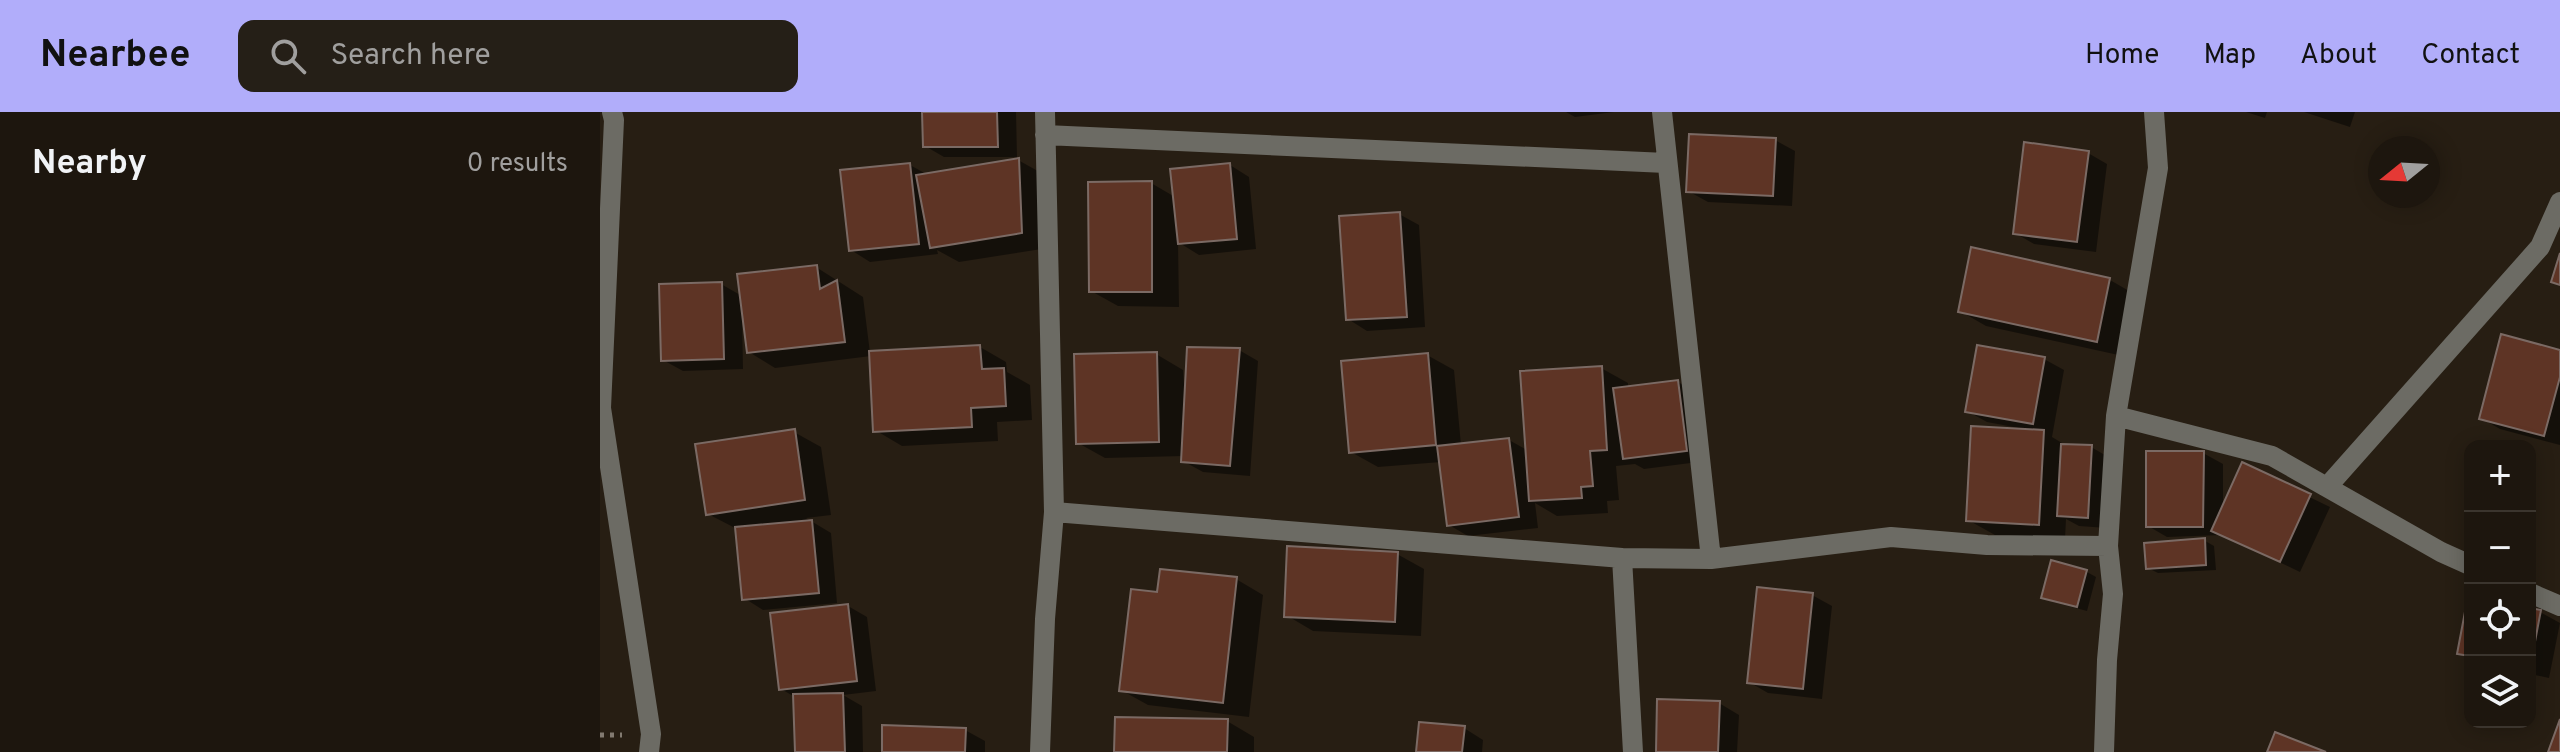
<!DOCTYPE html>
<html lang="en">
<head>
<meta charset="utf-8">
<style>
	:root { --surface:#1d160e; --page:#251f17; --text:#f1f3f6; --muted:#a09f9e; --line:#3b352e; --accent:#b1adfa }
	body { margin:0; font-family:Overpass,sans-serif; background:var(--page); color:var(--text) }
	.controls { position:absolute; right:24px; bottom:24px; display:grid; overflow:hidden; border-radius:16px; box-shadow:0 4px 20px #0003 }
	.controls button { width:72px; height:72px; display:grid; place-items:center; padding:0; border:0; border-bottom:2px solid var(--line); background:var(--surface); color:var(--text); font:40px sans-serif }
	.compass { position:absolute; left:1768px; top:24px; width:72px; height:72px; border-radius:50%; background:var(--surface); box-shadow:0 4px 20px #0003; rotate:252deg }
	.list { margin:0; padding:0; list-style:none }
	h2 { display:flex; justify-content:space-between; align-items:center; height:104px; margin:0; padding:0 32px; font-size:34px }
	h2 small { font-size:26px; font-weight:400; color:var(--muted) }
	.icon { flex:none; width:44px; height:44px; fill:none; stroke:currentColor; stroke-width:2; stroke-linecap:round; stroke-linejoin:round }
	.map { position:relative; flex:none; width:1960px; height:640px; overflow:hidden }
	header { display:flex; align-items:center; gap:48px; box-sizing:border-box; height:112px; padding:0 40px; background:var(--accent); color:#111 }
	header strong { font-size:38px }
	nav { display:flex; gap:44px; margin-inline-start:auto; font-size:28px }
	.search { width:560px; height:72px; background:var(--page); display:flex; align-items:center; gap:20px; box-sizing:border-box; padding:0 28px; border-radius:16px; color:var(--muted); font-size:30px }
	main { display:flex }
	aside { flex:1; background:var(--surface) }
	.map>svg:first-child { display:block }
	.shadow { fill:#0007 }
	.building { fill:#5e3425; stroke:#7b6a64; stroke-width:2 }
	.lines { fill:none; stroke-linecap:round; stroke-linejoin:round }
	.path { stroke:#827a70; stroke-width:5; stroke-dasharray:4 6; stroke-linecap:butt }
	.minor { stroke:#6c6b64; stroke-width:20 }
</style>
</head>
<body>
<header>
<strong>Nearbee</strong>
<div class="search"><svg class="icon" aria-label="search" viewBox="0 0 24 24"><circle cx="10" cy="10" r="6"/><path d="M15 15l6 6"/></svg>Search here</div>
<nav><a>Home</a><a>Map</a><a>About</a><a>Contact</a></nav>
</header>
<main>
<aside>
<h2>Nearby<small>0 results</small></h2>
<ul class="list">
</ul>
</aside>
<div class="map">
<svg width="1960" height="640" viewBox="0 0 1960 640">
	<rect width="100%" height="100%" fill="#271e13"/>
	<!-- shadow -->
	<path class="shadow" d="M 324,0 L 416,0 L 417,45 L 344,45 L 325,34 Z
		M 966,0 L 1014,0 L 975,5 Z
		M 1646,0 L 1667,0 L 1665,6 Z
		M 1704,0 L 1755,0 L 1750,15 Z
		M 1175,28 L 1195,39 L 1192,94 L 1108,90 L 1088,79 Z
		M 1488,41 L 1507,52 L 1496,140 L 1434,132 L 1415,121 Z
		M 418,48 L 445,63 L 448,136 L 359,150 L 337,138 L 338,142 L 270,150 L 251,138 L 310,53 L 328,63 Z
		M 630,53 L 649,65 L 656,137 L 599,143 L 578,130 L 579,195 L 518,194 L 491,179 L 551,71 L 575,85 Z
		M 799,102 L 819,113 L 825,215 L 767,219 L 748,207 Z
		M 216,155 L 263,185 L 270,241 L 380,235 L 406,250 L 407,260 L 430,273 L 432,308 L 397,310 L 398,329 L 302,334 L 275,318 L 271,244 L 175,256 L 149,240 L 145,208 L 142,208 L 143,257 L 83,259 L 63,248 L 121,172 L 142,184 Z
		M 1510,168 L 1536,183 L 1523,244 L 1386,214 L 1360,199 Z
		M 639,238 L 658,249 L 650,364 L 603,360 L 583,349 L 584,344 L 505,346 L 478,331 L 556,242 L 583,258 L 584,272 L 587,273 Z
		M 1960,240 L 1960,333 L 1900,317 L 1881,306 Z
		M 827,243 L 854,258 L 861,333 L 909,328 L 927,338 L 1001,256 L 1028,271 L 1028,276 L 1078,270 L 1097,281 L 1106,349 L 1044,357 L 1035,352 L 1016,354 L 1019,388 L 1007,389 L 1008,401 L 957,404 L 935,391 L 938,416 L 868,424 L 849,413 L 841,350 L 778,355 L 751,340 Z
		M 1444,247 L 1464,258 L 1452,325 L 1467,334 L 1491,335 L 1510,346 L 1507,416 L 1479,414 L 1466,407 L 1465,427 L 1395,423 L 1368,408 L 1419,316 L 1387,310 L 1367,299 Z
		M 194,320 L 221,335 L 231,403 L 206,406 L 231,421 L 237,491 L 163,498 L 144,486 L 137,417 L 108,402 Z
		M 1603,341 L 1623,352 L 1623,398 L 1643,353 L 1730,395 L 1700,460 L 1622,423 L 1567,425 L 1548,414 Z
		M 1600,426 L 1614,434 L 1616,458 L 1558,461 L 1548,456 L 1600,429 Z
		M 797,442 L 824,457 L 821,524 L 713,519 L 686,503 Z
		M 1452,450 L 1487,460 L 1496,465 L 1487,499 L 1453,490 L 1443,485 Z
		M 636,467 L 663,483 L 649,605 L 548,593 L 521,578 L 559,483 Z
		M 1212,483 L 1232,494 L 1222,587 L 1168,581 L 1149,570 Z
		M 248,494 L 267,505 L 276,579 L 243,583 L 262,594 L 263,640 L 197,640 L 195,585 L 181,577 Z
		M 1930,498 L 1940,500 L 1960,511 L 1949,566 L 1930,562 Z
		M 1119,591 L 1139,603 L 1137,640 L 1058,640 Z
		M 627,609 L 654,625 L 654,640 L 516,640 Z
		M 864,616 L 883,628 L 882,640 L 818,640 Z
		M 365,618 L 385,629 L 385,640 L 284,640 Z"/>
	<!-- building -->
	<path class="building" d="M 322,0 L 397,0 L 398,35 L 323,35 Z
		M 1089,22 L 1176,26 L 1173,84 L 1086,80 Z
		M 1424,30 L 1489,39 L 1477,130 L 1413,122 Z
		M 419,46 L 422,121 L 330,136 L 316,63 Z
		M 310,51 L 319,132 L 249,139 L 240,58 Z
		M 630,51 L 637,127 L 578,132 L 570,57 Z
		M 552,69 L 552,180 L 489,180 L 488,70 Z
		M 800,100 L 807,205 L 746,208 L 739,104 Z
		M 1371,135 L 1510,166 L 1497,230 L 1358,200 Z
		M 1960,141 L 1960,173 L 1951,170 Z
		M 217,153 L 220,177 L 237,168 L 245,230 L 147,241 L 137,162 Z
		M 122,170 L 124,247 L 61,249 L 59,172 Z
		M 1901,222 L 1960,238 L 1960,265 L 1944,324 L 1879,307 Z
		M 380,233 L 382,257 L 404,256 L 406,294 L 371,296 L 372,315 L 273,320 L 269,239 Z
		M 1377,233 L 1445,245 L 1433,312 L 1365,300 Z
		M 587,235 L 640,236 L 630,354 L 581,350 Z
		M 557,240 L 559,330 L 476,332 L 474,242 Z
		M 828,241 L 836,333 L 749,341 L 741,249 Z
		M 1002,254 L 1007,338 L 990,339 L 993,374 L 981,375 L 982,386 L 929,389 L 920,259 Z
		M 1078,268 L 1087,339 L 1023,347 L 1013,276 Z
		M 1371,314 L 1444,318 L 1439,413 L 1366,409 Z
		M 195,317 L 205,388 L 106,403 L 95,332 Z
		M 909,326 L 919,405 L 847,414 L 837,334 Z
		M 1461,332 L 1492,333 L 1488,406 L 1457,404 Z
		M 1546,339 L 1604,339 L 1603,415 L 1546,415 Z
		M 1642,350 L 1711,382 L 1680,450 L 1611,419 Z
		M 212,408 L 219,481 L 142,488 L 135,415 Z
		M 1605,426 L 1606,453 L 1546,457 L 1544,431 Z
		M 687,434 L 798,440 L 795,510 L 684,505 Z
		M 1451,448 L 1487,458 L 1477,495 L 1441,486 Z
		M 560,457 L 637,465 L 623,591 L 519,579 L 531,477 L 557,480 Z
		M 1157,475 L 1213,481 L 1203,577 L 1147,571 Z
		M 1868,484 L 1870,484 L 1870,544 L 1857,542 Z
		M 248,492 L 257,569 L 179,578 L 170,501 Z
		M 1930,496 L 1941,498 L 1930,556 Z
		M 243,581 L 245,640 L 195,640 L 193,582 Z
		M 1057,587 L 1120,589 L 1118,640 L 1056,640 Z
		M 515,605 L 628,607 L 627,640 L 514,640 Z
		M 1960,607 L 1960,640 L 1948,640 Z
		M 819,610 L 865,614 L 862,640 L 816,640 Z
		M 282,613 L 366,616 L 365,640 L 282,640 Z
		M 1675,620 L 1726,640 L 1667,640 Z"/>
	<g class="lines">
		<!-- path -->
		<path class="path" d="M 0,623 L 22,623"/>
		<!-- minor -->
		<path class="minor" d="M 12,0 L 14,8 L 1,296 L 51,622 L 49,640
			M 1062,0 L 1111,447
			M 445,23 L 1066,51
			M 1516,304 L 1672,344 L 1841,440 L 1870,453
			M 1727,375 L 1940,135 L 1960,90
			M 454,400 L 1022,446
			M 1930,481 L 1960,494
			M 440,640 L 445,507 L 454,400 L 445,0
			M 1033,640 L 1022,446 L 1111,447 L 1291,425 L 1387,433 L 1508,434
			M 1504,640 L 1507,548 L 1513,482 L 1508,434 L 1516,304 L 1558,56 L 1554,0"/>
	</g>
</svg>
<div class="controls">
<button>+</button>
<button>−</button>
<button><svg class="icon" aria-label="locate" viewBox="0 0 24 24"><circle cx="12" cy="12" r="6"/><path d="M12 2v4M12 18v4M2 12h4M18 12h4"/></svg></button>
<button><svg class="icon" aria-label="layers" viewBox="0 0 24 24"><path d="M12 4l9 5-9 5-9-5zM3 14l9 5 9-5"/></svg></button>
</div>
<svg class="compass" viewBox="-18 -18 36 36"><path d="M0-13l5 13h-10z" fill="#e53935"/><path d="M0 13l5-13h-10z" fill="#a09f9e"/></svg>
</div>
</main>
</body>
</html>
